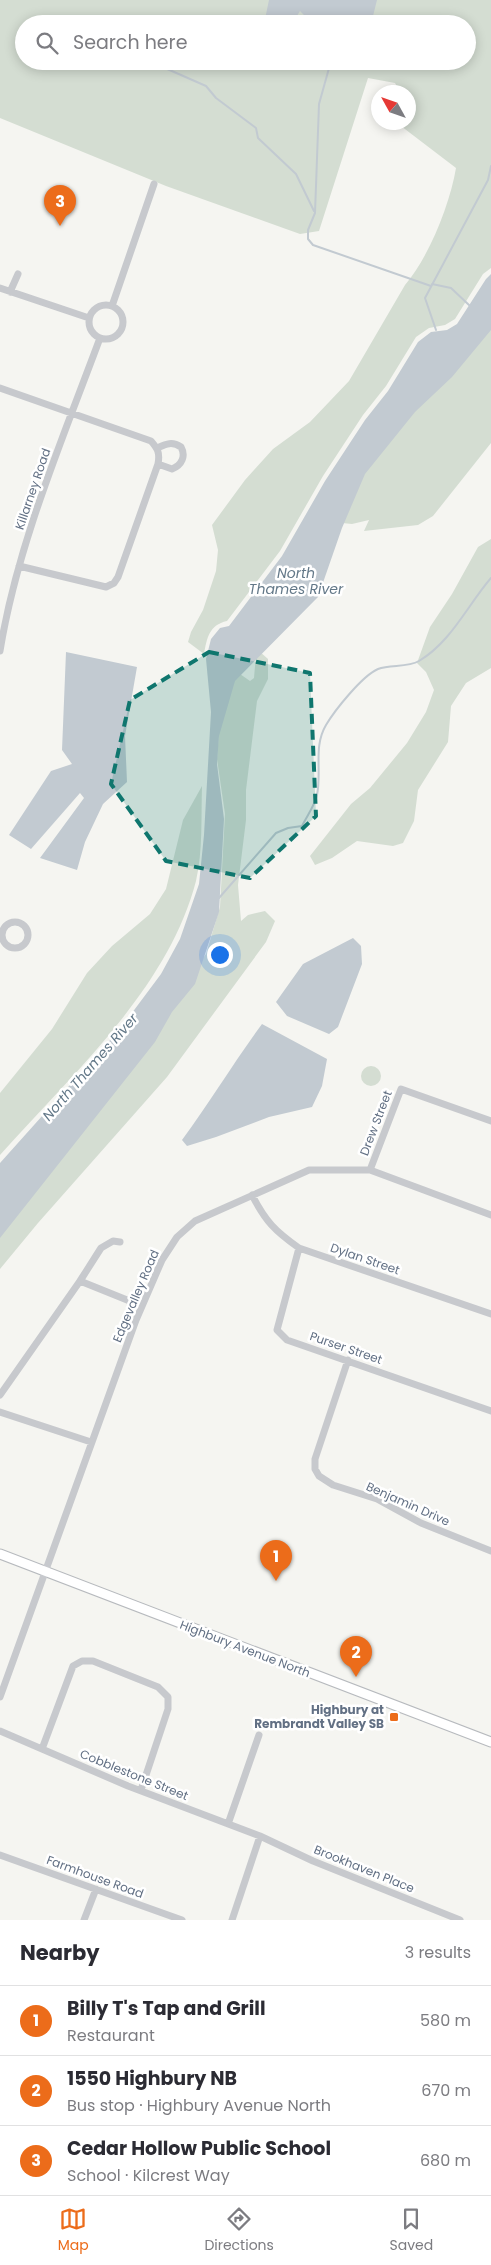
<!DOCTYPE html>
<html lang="en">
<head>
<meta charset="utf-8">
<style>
	:root { --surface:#fff; --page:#f2f2f3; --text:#2b2b33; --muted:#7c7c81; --line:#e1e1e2; --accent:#ec6c1a }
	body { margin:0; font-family:Poppins,sans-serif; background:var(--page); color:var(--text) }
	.compass { position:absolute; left:371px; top:85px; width:45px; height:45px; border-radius:50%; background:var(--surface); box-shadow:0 2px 12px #0003; rotate:310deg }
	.you { position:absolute; left:219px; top:954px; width:18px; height:18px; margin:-12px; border:4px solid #fff; border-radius:50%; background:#1a73e8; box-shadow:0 0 0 8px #1a73e833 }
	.badge { display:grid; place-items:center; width:32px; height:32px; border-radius:50%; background:var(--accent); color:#fff; font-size:16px; font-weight:700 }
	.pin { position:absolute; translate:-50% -41px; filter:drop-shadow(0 1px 2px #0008) }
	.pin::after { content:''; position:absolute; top:26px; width:18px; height:15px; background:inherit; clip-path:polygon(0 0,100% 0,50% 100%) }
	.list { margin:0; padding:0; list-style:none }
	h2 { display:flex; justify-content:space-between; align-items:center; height:65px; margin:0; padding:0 20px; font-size:21px }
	h2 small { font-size:16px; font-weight:400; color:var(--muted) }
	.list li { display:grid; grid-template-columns:32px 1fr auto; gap:15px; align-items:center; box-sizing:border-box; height:70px; padding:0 20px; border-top:1px solid var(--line) }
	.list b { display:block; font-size:19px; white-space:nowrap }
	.list p { margin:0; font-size:16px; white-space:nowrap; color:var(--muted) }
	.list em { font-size:16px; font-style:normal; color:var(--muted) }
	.icon { flex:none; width:28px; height:28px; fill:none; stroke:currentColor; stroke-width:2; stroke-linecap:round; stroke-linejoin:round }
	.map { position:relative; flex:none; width:491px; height:1920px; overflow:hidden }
	.search { position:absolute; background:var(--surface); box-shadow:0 2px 12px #0003; left:15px; right:15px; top:15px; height:55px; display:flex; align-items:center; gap:12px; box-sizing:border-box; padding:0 18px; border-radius:28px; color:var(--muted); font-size:19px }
	.sheet { height:275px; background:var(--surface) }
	nav { display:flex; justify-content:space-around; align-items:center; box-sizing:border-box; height:70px; border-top:1px solid var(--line); background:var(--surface); font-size:14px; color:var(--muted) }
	nav a { display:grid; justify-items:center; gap:2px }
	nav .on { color:var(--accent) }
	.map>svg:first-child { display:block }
	.green { fill:#d4ddd2; fill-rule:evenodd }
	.water { fill:#c2cad1 }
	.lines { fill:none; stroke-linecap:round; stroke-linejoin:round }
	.stream { stroke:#c2cad1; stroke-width:2 }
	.major-casing { stroke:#b7babe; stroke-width:11 }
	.minor { stroke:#c7c9cd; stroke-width:7 }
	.major { stroke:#fff; stroke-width:9 }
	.marked { fill:#0f766e; fill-opacity:0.2; stroke:#0f766e; stroke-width:4; stroke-dasharray:10 6; stroke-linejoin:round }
	.poi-dot { fill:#ec6c1a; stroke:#fff; stroke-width:2 }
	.labels { text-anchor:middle; stroke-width:5; stroke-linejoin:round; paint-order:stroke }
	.street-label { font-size:12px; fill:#627084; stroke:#fff }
	.poi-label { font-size:12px; font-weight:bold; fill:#627084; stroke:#fff; text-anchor:end }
	.water-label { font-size:14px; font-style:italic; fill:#637888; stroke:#fff }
</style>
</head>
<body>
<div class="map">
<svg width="491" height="1920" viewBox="0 0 491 1920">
	<rect width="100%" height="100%" fill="#f5f5f1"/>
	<!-- green -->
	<path class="green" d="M 0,0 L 491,0 L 491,268 L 483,274 L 455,319 L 445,325 L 429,328 L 416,337 L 386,386 L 363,415 L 323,476 L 280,551 L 227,621 C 209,625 207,638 204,654 L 188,642 L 191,632 L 203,610 L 216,571 L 218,550 L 212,525 L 245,480 L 273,449 L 310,422 L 349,381 L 405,285 C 429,257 450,204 456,168 L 397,123 L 408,122 L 408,92 L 400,92 L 395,83 L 368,78 L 319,231 L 300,234 L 166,186 L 0,118 ZM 24,24 L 467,24 L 467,61 L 24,61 Z
		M 491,325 L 491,443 L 433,516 L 418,525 L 364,531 L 369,520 L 352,524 L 342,523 L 364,470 L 375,455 Z
		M 491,539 L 491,668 L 466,683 L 451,706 L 448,742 L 418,790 L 414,821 L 403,843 L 393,846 L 357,841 L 332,858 L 315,865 L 310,856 L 351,804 L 370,788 L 407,743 L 426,712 L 434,690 L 426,672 L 417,663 L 430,627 L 452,594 L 478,547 Z
		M 259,651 L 268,659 L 268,679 L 257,701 L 246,790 L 246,820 L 238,885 L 241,921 L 248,915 L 265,911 L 275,921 L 266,942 L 167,1077 L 38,1223 L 0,1269 L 0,1235 L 206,954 L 220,907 L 225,814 L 217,759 L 219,732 L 234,678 L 240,674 L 250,681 L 254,678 L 256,654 Z
		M 202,786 C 201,817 203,851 196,881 C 168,989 72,1074 0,1155 L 0,1093 L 52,1029 L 87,973 L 112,946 L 150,914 L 166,889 L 183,820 Z
		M361 1076a10 10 0 1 1 20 0a10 10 0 1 1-20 0Z"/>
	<!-- water -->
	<path class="water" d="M 269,0 L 377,0 L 371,24 L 313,24 L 300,11 L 292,24 L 264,24 Z
		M 491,274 L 491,330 L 452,377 L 415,412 L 365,474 L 342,528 L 318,597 L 235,681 L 219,736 L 217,764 L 224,819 L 219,912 L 195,984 L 172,1012 L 155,1042 L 0,1238 L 0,1163 L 120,1029 L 161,974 L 180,939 L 199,884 L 204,835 L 211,712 L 206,659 L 211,639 L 220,628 L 229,626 L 282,556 L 325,481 L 365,420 L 388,391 L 418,342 L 431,332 L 447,330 L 457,324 L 486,279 Z
		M 66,652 L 137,667 L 125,736 L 127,782 L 103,804 L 85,842 L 77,870 L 40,858 L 84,798 L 80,793 L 31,849 L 9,835 L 51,771 L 72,764 L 62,750 Z
		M 353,938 L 361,946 L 362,964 L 338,1027 L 329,1034 L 287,1016 L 276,1002 L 303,964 Z
		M 262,1024 L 327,1059 L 322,1086 L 312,1107 L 269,1117 L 216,1137 L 187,1146 L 182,1140 C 210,1102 234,1062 262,1024 Z"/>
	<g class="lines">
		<!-- stream -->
		<path class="stream" d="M 149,61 L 206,86 L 216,98 L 256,128 L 258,138 L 296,174 L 314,211
			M 331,61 L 319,104 L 315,213 L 308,230 L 308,239 L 313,245 L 431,286
			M 432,284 L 451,288 L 469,305
			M 436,330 L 425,298 L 488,180 L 491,166
			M 219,898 L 276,833 L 288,828 L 302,826 C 307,816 315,805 317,795 C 322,771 313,747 326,725 C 335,710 362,676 378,669 C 390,664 407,668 419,661 C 451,642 467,606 491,578"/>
		<!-- major casing -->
		<g class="major-casing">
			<path id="major" d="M 0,1554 L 491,1742"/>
		</g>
		<!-- minor -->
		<path class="minor" d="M 0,288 L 89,318
			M 10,292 L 18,274
			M89 322a17 17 0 1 1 34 0a17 17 0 1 1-34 0Z
			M 112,306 L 154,184
			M 0,388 L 151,441 C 158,449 160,453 158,464 L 118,577 L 114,583 L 106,587 L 19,566
			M 157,448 C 166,444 172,441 181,447 C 186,456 182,465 172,469 L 158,464
			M 0,651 C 17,545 63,438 100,338
			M2 935a13 13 0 1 1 26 0a13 13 0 1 1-26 0Z
			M 370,1170 L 401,1089 L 491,1121
			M 252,1195 C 266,1222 275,1231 299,1248 L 491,1314
			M 299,1248 L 277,1330 L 287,1340 L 491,1411
			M 80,1281 L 101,1248 L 113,1241 L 120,1242
			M 348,1360 L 315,1459 L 315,1469 L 319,1476 L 333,1485 L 377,1499 L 421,1523 L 491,1551
			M 0,1395 L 80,1281 L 142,1306
			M 0,1412 L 91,1442
			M 0,1697 L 136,1320 L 162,1260 L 177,1237 L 195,1221 L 309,1170 L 370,1170 L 491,1215
			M 0,1731 L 128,1786 L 260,1836 L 313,1861 L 460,1920
			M 42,1749 L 73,1666 L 82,1661 L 93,1661 L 158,1687 L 168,1697 L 168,1709 L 141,1790
			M 228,1824 L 259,1735
			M 0,1855 L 182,1920
			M 84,1920 L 96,1889
			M 232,1920 L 260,1836"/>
		<!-- major -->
		<use href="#major" class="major"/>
	</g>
	<!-- marked area -->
	<path class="marked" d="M 209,652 L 310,673 L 316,816 L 250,878 L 166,861 L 111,784 L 130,700 Z"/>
	<!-- markers -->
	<rect class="poi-dot" x="389" y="1712" width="10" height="10" rx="2.5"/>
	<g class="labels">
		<!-- street labels -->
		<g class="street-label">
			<text transform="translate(33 489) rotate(-71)" y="4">Killarney Road</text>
			<text transform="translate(376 1123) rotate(-69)" y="4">Drew Street</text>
			<text transform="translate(365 1259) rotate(19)" y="4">Dylan Street</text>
			<text transform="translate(136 1296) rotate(-67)" y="4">Edgevalley Road</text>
			<text transform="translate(346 1348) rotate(19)" y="4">Purser Street</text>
			<text transform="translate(408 1504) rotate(24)" y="4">Benjamin Drive</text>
			<text transform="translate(245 1649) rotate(21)" y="4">Highbury Avenue North</text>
			<text transform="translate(134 1775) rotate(22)" y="4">Cobblestone Street</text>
			<text transform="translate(364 1869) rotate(22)" y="4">Brookhaven Place</text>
			<text transform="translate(95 1877) rotate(20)" y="4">Farmhouse Road</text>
		</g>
		<!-- poi labels -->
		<g class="poi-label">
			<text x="384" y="1714">Highbury at<tspan x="384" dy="14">Rembrandt Valley SB</tspan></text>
		</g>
		<!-- water labels -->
		<g class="water-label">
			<text x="296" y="578">North<tspan x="296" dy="16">Thames River</tspan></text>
			<text transform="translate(90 1067) rotate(-49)" y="5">North Thames River</text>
		</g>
	</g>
</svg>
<svg class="compass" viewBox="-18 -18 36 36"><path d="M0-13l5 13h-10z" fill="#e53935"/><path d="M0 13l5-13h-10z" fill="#7c7c81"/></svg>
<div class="you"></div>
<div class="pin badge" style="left:276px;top:1581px">1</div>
<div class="pin badge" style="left:356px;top:1677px">2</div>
<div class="pin badge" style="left:60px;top:226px">3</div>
<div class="search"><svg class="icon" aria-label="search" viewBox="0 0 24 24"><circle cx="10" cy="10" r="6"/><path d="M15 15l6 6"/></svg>Search here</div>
</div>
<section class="sheet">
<h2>Nearby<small>3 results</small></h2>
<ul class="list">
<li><span class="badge">1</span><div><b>Billy T's Tap and Grill</b><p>Restaurant</p></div><em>580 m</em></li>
<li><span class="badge">2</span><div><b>1550 Highbury NB</b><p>Bus stop · Highbury Avenue North</p></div><em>670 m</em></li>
<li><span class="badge">3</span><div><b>Cedar Hollow Public School</b><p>School · Kilcrest Way</p></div><em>680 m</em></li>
</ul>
</section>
<nav>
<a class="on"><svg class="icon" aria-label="map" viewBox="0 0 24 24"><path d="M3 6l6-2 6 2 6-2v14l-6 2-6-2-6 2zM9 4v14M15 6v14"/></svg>Map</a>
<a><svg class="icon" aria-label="directions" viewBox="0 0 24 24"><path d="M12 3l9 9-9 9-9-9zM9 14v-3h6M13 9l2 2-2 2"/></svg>Directions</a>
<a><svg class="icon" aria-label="saved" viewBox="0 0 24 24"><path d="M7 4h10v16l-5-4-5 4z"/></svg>Saved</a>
</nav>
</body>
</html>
